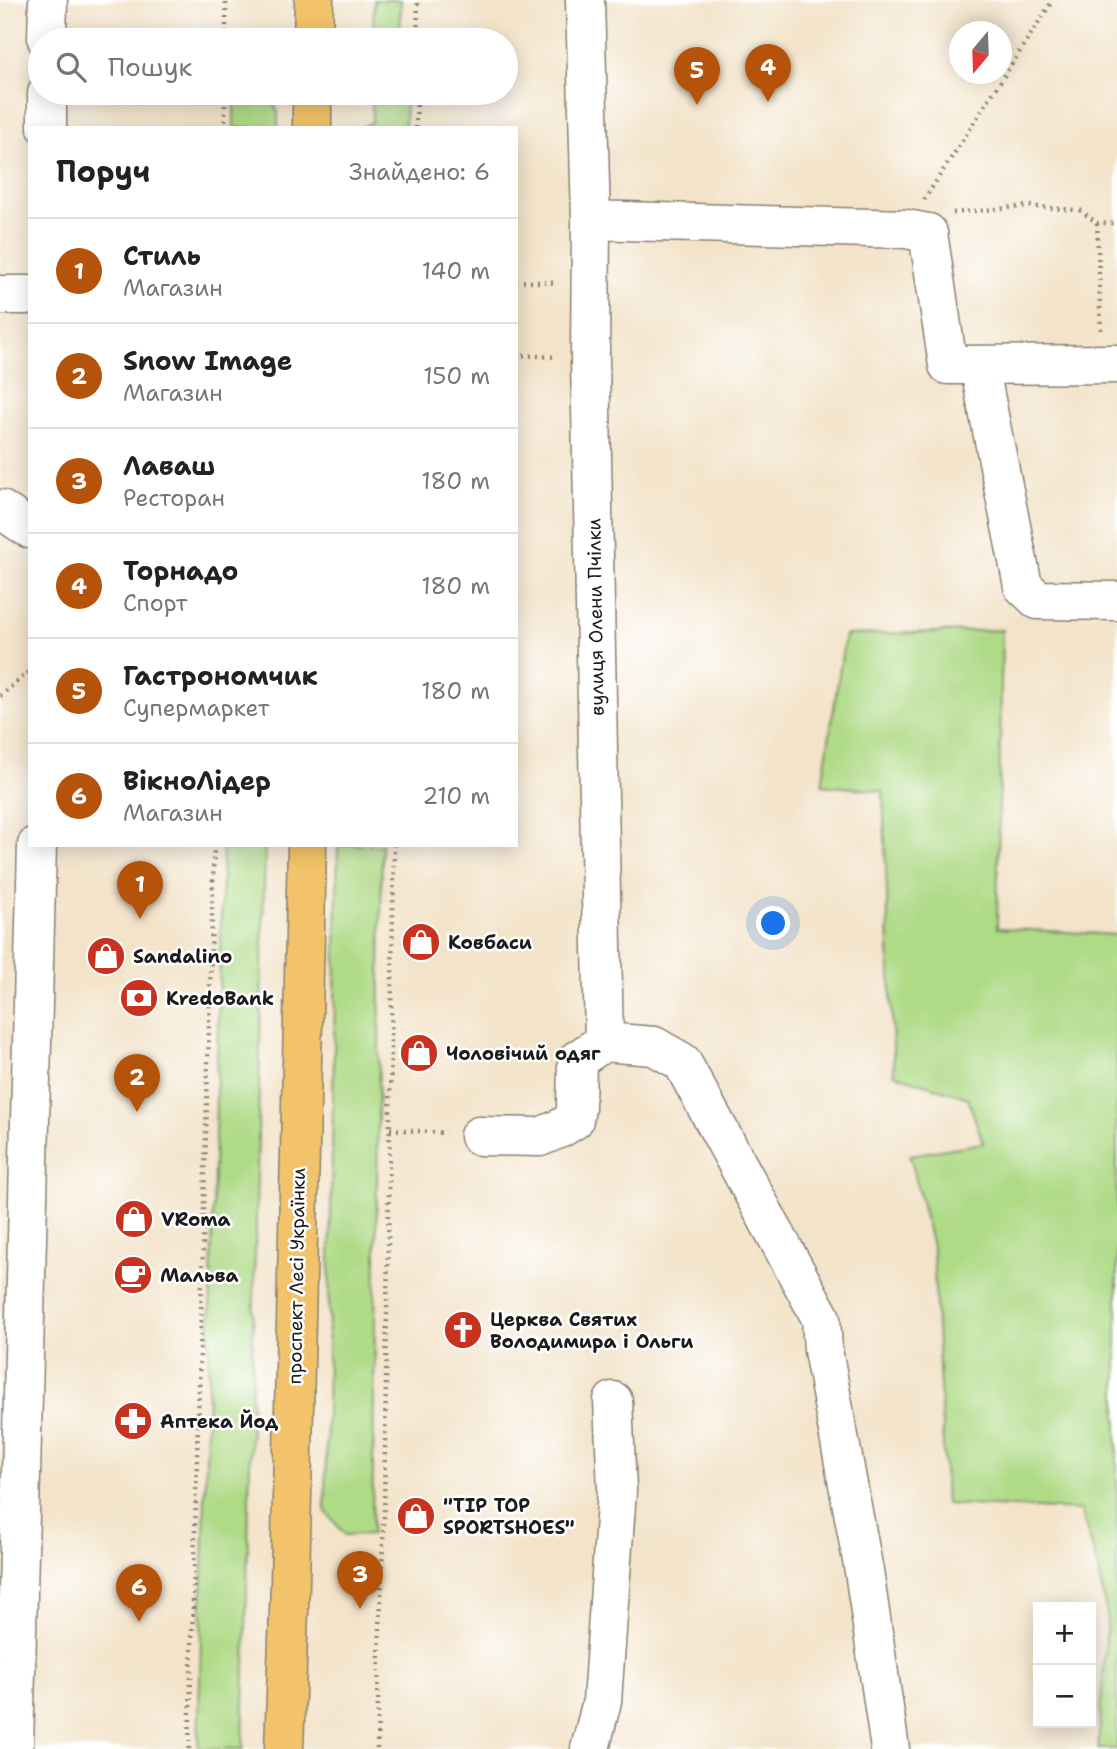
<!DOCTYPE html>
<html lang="uk">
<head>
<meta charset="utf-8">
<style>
	:root { --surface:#fff; --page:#f6f6f6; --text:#222; --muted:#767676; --line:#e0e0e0; --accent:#b45309 }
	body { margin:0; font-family:"Shantell Sans",sans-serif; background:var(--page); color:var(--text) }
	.controls { position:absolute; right:21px; bottom:21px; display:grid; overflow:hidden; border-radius:0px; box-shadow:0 4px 18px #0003 }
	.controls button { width:63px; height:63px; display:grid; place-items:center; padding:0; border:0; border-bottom:2px solid var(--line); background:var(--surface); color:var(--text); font:35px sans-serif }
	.compass { position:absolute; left:949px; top:21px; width:63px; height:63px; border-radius:50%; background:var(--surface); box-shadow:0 4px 18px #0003; rotate:199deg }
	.you { position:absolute; left:774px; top:924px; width:24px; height:24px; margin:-18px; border:5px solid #fff; border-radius:50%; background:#1a73e8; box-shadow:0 0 0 10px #1a73e833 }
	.badge { display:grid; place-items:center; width:46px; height:46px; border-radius:50%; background:var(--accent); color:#fff; font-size:23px; font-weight:700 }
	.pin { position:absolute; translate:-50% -58px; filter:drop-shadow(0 2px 4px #0008) }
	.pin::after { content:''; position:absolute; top:37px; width:24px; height:21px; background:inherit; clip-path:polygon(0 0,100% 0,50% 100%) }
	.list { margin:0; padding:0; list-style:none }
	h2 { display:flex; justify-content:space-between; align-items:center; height:91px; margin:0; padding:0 28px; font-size:30px }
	h2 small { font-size:23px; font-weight:400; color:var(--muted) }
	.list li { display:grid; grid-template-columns:46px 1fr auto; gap:21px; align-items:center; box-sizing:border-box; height:105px; padding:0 28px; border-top:2px solid var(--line) }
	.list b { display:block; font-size:26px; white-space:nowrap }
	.list p { margin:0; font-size:23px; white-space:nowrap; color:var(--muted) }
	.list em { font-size:23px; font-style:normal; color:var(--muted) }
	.icon { flex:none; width:38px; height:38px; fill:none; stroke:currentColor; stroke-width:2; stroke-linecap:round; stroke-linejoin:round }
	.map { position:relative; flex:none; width:1117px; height:1749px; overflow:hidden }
	.search { position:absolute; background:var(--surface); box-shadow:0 4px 18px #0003; left:28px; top:28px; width:490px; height:77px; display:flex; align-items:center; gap:18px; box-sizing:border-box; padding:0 24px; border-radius:38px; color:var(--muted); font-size:26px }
	.panel { position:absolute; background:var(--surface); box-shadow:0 4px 18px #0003; left:28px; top:126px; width:490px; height:721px; border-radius:0px }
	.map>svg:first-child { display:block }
	.green { fill:#afda86; stroke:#667b51; stroke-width:2 }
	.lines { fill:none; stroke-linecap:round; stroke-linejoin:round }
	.minor-casing { stroke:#888072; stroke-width:41 }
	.major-casing { stroke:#888072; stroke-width:41 }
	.path { stroke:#888072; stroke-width:4.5; stroke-dasharray:2 5; stroke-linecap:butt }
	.minor { stroke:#fff; stroke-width:38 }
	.major { stroke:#f2c36a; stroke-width:38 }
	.labels { text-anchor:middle; stroke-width:5; stroke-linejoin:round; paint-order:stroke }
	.street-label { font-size:19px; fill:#1c1c1c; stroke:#fff }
	.poi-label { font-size:19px; font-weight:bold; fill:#1c1c1c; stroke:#fff; text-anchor:start }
</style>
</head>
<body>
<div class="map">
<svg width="1117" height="1749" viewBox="0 0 1117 1749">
	<rect width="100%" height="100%" fill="#fff"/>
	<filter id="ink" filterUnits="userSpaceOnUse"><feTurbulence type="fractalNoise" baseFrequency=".0143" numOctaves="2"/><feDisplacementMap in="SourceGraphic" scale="14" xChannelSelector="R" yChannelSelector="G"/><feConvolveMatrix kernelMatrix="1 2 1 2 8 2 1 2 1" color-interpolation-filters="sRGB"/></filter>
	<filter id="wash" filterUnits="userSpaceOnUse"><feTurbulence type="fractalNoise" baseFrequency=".00686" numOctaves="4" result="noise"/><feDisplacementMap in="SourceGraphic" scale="28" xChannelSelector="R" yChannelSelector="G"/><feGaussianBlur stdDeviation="1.57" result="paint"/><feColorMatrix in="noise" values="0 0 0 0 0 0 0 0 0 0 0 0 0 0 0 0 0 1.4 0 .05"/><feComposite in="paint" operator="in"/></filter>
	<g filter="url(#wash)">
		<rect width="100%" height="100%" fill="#f3e3c9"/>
		<!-- green -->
		<path class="green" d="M 374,0 L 401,0 L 400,40 L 373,40 Z
			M 234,93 L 269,93 L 278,113 L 278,128 L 234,128 Z
			M 372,93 L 406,93 L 405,128 L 361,128 L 372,122 Z
			M 1002,630 L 997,928 L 1117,935 L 1117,1749 L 1098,1749 L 1107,1615 L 1097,1564 L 1081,1510 L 946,1504 L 933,1251 L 910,1155 L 983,1143 L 968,1098 L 894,1074 L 883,791 L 822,785 L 845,635 Z
			M 223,845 L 265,845 L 243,1749 L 198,1749 Z
			M 338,845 L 382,845 L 372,1534 L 345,1535 L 325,1510 Z"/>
	</g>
	<g filter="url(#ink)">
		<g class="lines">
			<!-- minor casing -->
			<g class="minor-casing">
				<path id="minor" d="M 47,40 L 48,0
					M 47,128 L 47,93
					M 591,220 L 906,229 L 928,233 L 948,365 L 1117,364
					M 0,295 L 30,295
					M 979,365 L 1023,586 L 1038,600 L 1117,601
					M 0,509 L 30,529
					M 604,1042 L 654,1046 L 682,1062 L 821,1318 L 823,1350 L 864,1571 L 890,1749
					M 479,1136 L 540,1137 L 561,1128 L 574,1120 L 576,1108 L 577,1060 L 604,1042 L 590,359 L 591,220 L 585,0
					M 14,1749 L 37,845
					M 590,1749 L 602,1701 L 617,1490 L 613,1401"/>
			</g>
			<!-- major casing -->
			<g class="major-casing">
				<path id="major" d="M 313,40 L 314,0
					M 312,128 L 312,93
					M 284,1749 L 290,1583 L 307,845"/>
			</g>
			<!-- path -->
			<path class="path" d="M 226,40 L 226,0
				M 417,40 L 418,0
				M 225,128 L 225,93
				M 416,128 L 417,93
				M 924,200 L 1053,0
				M 1080,210 L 1097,223 L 1117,223
				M 953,213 L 1028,206 L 1075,210
				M 1097,223 L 1101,331
				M 516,281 L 558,283
				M 516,355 L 558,357
				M 0,696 L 30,671
				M 390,1129 L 446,1133
				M 189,1749 L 214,845
				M 377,1749 L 379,1657 L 384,1513 L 394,845"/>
			<!-- minor -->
			<use href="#minor" class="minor"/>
			<!-- major -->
			<use href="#major" class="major"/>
		</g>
	</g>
	<!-- icons -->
	<defs>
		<g id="shop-disc" transform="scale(2.0125)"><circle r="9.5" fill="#c8321e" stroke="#fff"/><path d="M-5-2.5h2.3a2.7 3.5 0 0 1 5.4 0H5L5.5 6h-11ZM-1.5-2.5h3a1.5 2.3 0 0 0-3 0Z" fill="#fff"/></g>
		<g id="bank-disc" transform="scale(2.0125)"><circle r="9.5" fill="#c8321e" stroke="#fff"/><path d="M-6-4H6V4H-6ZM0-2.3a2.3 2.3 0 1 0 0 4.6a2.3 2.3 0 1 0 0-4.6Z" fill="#fff"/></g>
		<g id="cafe-disc" transform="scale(2.0125)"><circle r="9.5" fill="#c8321e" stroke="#fff"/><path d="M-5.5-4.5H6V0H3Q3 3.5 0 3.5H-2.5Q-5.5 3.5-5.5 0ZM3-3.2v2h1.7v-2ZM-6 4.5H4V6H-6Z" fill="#fff"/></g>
		<g id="church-disc" transform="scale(2.0125)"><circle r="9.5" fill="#c8321e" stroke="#fff"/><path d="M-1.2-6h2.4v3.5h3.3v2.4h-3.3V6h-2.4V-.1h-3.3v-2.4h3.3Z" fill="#fff"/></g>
		<g id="pharmacy-disc" transform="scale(2.0125)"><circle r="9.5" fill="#c8321e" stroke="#fff"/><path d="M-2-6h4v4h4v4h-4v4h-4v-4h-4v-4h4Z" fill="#fff"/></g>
	</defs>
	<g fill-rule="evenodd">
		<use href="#shop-disc" x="421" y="942"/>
		<use href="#shop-disc" x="106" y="956"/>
		<use href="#bank-disc" x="139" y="998"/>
		<use href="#shop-disc" x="419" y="1053"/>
		<use href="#shop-disc" x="134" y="1219"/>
		<use href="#cafe-disc" x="133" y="1275"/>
		<use href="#church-disc" x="463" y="1330"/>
		<use href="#pharmacy-disc" x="133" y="1421"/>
		<use href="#shop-disc" x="416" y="1516"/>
	</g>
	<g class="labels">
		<!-- street labels -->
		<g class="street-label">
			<text transform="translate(595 617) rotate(-91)" y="7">вулиця Олени Пчілки</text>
			<text transform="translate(296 1276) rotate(-89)" y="7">проспект Лесі Українки</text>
		</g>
		<!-- poi labels -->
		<g class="poi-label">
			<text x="448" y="949">Ковбаси</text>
			<text x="133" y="963">Sandalino</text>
			<text x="166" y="1005">KredoBank</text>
			<text x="446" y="1060">Чоловічий одяг</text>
			<text x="161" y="1226">VRoma</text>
			<text x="160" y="1282">Мальва</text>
			<text x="490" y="1326">Церква Святих<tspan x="490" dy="22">Володимира і Ольги</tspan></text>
			<text x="160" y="1428">Аптека Йод</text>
			<text x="443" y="1512">"TIP TOP<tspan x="443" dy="22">SPORTSHOES"</tspan></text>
		</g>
	</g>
</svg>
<div class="controls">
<button>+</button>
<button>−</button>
</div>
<svg class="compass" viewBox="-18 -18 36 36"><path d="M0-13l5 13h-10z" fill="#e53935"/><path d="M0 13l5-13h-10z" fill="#767676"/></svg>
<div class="you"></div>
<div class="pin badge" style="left:140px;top:919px">1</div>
<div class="pin badge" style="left:137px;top:1112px">2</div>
<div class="pin badge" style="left:360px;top:1609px">3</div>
<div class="pin badge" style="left:768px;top:102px">4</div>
<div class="pin badge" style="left:697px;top:105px">5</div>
<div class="pin badge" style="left:139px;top:1622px">6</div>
<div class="search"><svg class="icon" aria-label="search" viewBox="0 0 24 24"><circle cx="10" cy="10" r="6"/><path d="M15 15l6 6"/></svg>Пошук</div>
<section class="panel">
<h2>Поруч<small>Знайдено: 6</small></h2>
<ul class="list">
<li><span class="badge">1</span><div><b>Стиль</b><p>Магазин</p></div><em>140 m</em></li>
<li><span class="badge">2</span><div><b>Snow Image</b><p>Магазин</p></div><em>150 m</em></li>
<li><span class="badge">3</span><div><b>Лаваш</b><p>Ресторан</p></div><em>180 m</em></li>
<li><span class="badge">4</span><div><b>Торнадо</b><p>Спорт</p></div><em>180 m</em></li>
<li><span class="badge">5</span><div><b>Гастрономчик</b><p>Супермаркет</p></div><em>180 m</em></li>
<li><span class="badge">6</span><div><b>ВікноЛідер</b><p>Магазин</p></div><em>210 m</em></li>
</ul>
</section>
</div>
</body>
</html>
